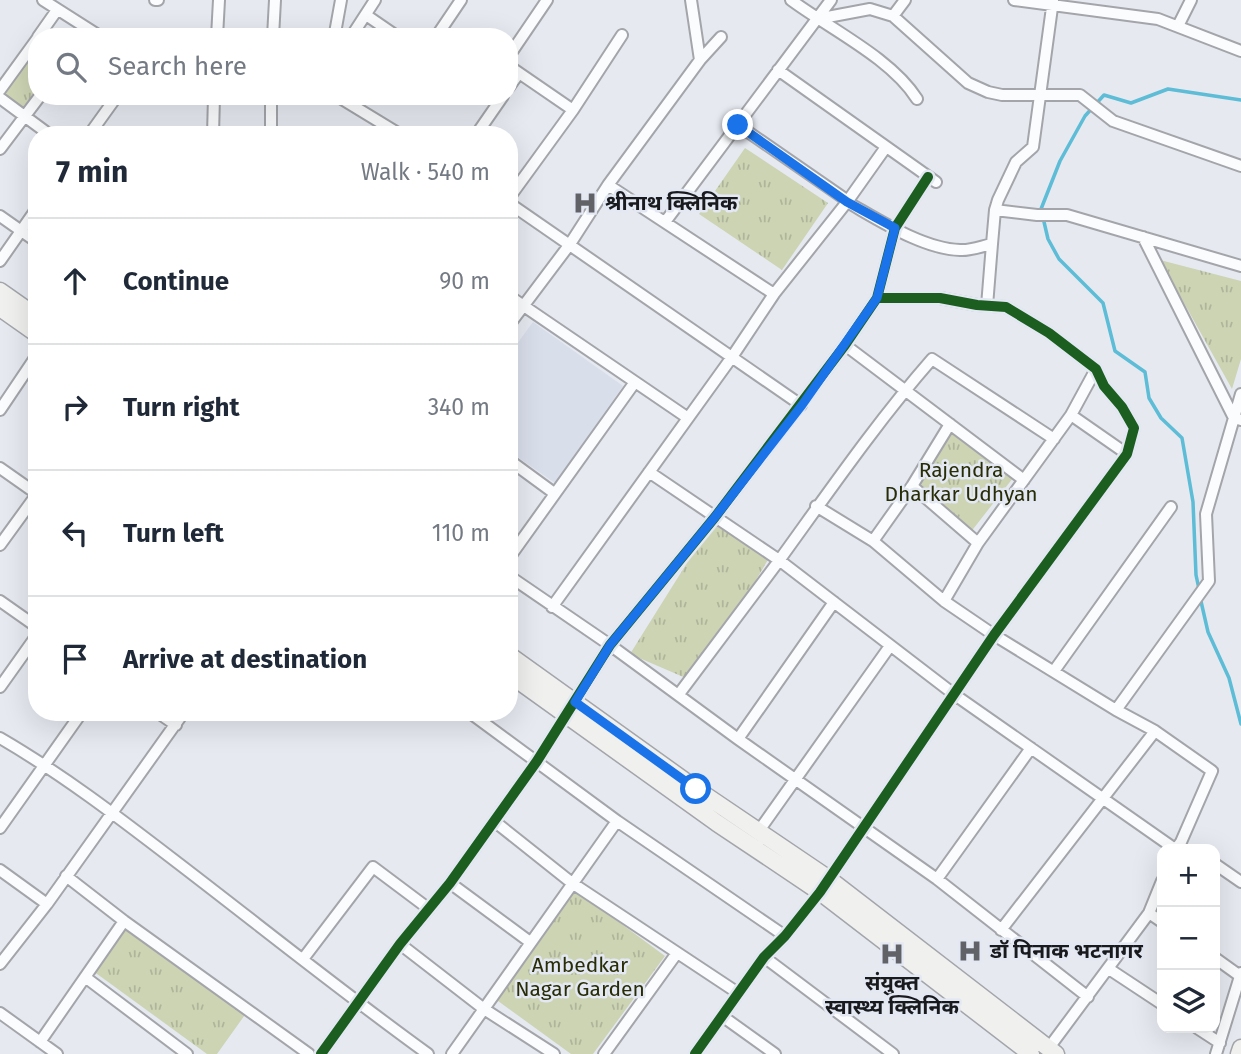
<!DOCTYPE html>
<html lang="en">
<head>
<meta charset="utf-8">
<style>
	:root { --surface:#fff; --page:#f2f2f3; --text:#1f2937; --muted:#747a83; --line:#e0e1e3 }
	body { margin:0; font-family:"Fira Sans","Noto Sans Devanagari",sans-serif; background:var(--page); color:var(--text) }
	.controls { position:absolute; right:21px; bottom:21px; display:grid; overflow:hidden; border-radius:14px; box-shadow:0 7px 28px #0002 }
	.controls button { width:63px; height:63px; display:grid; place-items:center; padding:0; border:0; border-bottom:2px solid var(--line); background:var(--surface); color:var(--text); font:35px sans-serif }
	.stop { position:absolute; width:21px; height:21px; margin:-16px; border:5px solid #1a73e8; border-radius:50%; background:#fff }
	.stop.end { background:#1a73e8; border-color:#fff; box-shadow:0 2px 7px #0008 }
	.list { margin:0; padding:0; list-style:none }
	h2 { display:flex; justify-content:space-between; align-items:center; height:91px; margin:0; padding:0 28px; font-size:30px }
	h2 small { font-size:23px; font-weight:400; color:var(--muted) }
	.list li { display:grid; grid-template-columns:46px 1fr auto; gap:21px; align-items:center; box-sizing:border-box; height:126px; padding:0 28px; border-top:2px solid var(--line) }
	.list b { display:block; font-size:26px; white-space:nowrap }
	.list em { font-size:23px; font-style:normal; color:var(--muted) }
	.icon { flex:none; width:38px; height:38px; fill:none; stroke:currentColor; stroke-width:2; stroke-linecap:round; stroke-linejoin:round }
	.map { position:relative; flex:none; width:1241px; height:1054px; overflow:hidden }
	.search { position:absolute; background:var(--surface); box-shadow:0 7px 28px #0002; left:28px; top:28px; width:490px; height:77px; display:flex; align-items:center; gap:18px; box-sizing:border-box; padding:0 24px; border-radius:28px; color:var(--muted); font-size:26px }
	.panel { position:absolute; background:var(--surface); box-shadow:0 7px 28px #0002; left:28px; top:126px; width:490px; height:595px; border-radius:28px }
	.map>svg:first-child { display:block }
	.built { fill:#d9deeb }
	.park { fill:url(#park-tufts) }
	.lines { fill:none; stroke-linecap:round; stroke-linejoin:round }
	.stream { stroke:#5dbcd6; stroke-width:3.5 }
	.street-casing { stroke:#a3a5aa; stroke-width:14 }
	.secondary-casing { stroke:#a3a5aa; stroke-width:19 }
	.street { stroke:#fbfcfd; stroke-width:10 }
	.secondary { stroke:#f0f0ee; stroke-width:16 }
	.cycleway-casing { stroke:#e3e8f3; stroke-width:15 }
	.cycleway { stroke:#1b5e20; stroke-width:10 }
	.route { stroke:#1a73e8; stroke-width:9 }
	.labels { text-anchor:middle; stroke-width:5; stroke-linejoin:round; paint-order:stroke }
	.poi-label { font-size:21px; font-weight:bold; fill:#181a1e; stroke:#e3e8f3; text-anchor:start }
	.park-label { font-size:21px; fill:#282d06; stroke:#e3e8f3 }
</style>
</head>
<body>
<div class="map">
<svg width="1241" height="1054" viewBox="0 0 1241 1054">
	<defs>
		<pattern id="park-tufts" width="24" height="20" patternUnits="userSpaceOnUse" patternTransform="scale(1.75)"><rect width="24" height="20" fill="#ccd4b4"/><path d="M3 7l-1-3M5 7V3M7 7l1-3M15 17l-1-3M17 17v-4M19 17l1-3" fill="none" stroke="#aeb59a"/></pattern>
	</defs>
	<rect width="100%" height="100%" fill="#e6e9f0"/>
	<!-- built -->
	<path class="built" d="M 533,322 L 623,386 L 555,483 L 509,451 L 509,355 Z"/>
	<!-- park -->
	<path class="park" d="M 37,41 L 37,90 L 22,109 L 0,94 Z
		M 745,148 L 828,203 L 782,270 L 699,214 Z
		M 1160,260 L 1241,281 L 1241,359 L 1232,389 Z
		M 953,431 L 1013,478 L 970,533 L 910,486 Z
		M 712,523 L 769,558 L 695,682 L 630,654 Z
		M 574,889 L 665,956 L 593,1054 L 571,1054 L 494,998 Z
		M 126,926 L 247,1012 L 217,1054 L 207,1054 L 93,971 Z"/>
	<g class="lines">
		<!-- stream -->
		<path class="stream" d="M 1199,589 L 1196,575 L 1193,502 L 1182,438 L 1161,418 L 1149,398 L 1145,372 L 1115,351 L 1103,303 L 1059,259 L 1048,239 L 1041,209 L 1060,161 L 1085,116 L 1104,95 L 1131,103 L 1168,89 L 1241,100
			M 1200,597 L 1208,632 L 1229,678 L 1241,724"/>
		<!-- street casing -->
		<g class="street-casing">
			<path id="street" d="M 43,0 L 101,37
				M 155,0 L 158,0
				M 791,0 C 830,29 891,58 917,99
				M 1014,0 L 1158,19 L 1241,51
				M 366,15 L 398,37
				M 893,16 L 905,0
				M 817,19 L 870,9 L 893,16 L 968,83 L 988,92 L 1002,95 L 1080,95 L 1113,121 L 1241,166
				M 1178,26 L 1191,0
				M 38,37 L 57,10
				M 217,37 L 219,0
				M 273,37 L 275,0
				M 341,37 L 335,33 L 341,0
				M 351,37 L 375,0
				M 436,37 L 461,0
				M 509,56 L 547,0
				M 700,60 L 721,37
				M 509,66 L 573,110
				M 778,70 L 936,182
				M 509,87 L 519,73
				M 0,90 L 37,39
				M 271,96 L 271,135
				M 337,96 L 401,135
				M 0,98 L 50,135
				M 738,125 L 848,201
				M 89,135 L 117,96
				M 213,135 L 214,96
				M 476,135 L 503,96
				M 0,149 L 40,96
				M 608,185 L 774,294
				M 509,198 L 573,110 L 622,35
				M 847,202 C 879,220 923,249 960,250 C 970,251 982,246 992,244 L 995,210 L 998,200 L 1016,162 L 1033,147 L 1053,0
				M 509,203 L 801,405
				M 995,210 L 1037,215 L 1067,215 L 1241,266
				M 0,216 L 37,242
				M 665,222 L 831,0
				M 1143,237 L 1234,418 L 1241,420
				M 0,261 L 37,208
				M 509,296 L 688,418
				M 987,306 L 992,244
				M 509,325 L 570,244 L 608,185 L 700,60 L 691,0
				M 845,345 L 1024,480
				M 0,410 L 37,355
				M 1071,415 L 1127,454
				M 509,460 L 554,493
				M 0,468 L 37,494 L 0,545
				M 649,472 L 779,560 L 955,695 L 1175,849
				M 912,486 L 978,543
				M 816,506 L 873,541 L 944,601 L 994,635 L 1116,710 L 1155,731 L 1212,771 L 1181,842 L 1176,849
				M 873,541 L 912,486 L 950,424
				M 509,558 L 635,382
				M 509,576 L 610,645 L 738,739 L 937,879 L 1088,997
				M 0,601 L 37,627
				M 944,601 L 978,543 L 1071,415 L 1096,369
				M 552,607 L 732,357 L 774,294 L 847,202 L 886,147
				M 1054,671 L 1171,507
				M 0,687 L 37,635
				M 679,694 C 712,650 745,606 778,562 C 828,493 876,423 932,359 L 1054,439
				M 1116,710 L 1209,581 L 1206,514 L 1241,394
				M 157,712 L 176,725
				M 469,712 L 617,821 L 785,936
				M 0,738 C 62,774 118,817 174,860 C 259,925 342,992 428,1054
				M 738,739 L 834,602
				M 494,821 L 572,883 L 738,993
				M 0,828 L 82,712
				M 758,832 L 890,646
				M 1215,864 L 1241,882
				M 0,870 L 47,904
				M 66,876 L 124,921 L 309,1054
				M 937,879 L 1031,748
				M 450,883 L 530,942
				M 1149,913 L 1162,922
				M 1001,930 L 1155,731
				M 400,944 L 484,1009 L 554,1054
				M 764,957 L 893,1054
				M 1215,958 L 1240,976
				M 303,959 L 373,867 L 429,909
				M 0,964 L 47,904 L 184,712
				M 1109,969 L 1162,1004
				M 85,977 L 187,1054
				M 0,1013 L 57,1054
				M 722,1016 L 775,1054
				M 1197,1028 L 1220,1043
				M 40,1042 L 124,921
				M 1048,1049 L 1149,913 L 1162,881
				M 321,1054 L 400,944 L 450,883 L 537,761 L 610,645 L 715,517 L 845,345 L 877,298 L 895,228 L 928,177
				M 452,1054 L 617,821
				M 604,1054 L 677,953
				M 695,1054 L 764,957 L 785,936 L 820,892 L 994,635 L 1127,454 L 1134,428 L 1122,407 L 1104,386 L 1096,369 L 1049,333 L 1006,307 L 977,305 L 940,298 L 877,298
				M 1216,1054 L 1241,973"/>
		</g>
		<!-- secondary casing -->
		<g class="secondary-casing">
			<path id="secondary" d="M 0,291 L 37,317
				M 0,308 L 37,334
				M 509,655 L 696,789 L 829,879 L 1056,1054
				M 509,674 L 717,823 L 820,892 L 1031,1054
				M 1239,1054 L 1241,1048"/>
		</g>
		<!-- street -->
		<use href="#street" class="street"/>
		<!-- secondary -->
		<use href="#secondary" class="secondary"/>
		<!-- cycleway casing -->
		<g class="cycleway-casing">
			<path id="cycleway" d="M 321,1054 L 400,944 L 450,883 L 537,761 L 610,645 L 715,517 L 845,345 L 877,298 L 895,228 L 928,177
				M 695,1054 L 764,957 L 785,936 L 820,892 L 994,635 L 1127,454 L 1134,428 L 1122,407 L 1104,386 L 1096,369 L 1049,333 L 1006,307 L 977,305 L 940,298 L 877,298"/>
		</g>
		<!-- cycleway -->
		<use href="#cycleway" class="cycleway"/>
	</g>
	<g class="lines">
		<!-- route -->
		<path class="route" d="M 696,789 L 575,702 L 610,645 L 715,517 L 802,405 L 877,298 L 895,228 L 847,202 L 738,125"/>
	</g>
	<!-- icons -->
	<defs>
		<g id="hospital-bare" transform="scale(1.89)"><path d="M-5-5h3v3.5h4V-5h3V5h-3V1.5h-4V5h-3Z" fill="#606268" stroke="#e3e8f3" stroke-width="2.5" paint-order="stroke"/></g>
	</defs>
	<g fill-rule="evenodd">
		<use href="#hospital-bare" x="585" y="203"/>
		<use href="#hospital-bare" x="970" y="951"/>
		<use href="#hospital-bare" x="892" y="954"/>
	</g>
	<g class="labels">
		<!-- poi labels -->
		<g class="poi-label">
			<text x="605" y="210">श्रीनाथ क्लिनिक</text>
			<text x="990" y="958">डॉ पिनाक भटनागर</text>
			<text x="892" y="990" text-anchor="middle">संयुक्त<tspan x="892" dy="24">स्वास्थ्य क्लिनिक</tspan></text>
		</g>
		<!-- park labels -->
		<g class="park-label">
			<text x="961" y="477">Rajendra<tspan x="961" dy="24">Dharkar Udhyan</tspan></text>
			<text x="580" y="972">Ambedkar<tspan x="580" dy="24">Nagar Garden</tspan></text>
		</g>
	</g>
</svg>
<div class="controls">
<button>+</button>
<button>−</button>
<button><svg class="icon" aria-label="layers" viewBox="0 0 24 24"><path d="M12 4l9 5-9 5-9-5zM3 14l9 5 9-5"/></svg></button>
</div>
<div class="stop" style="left:696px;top:789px"></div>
<div class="stop end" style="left:738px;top:125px"></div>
<div class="search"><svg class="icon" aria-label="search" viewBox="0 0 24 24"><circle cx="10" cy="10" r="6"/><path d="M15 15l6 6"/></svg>Search here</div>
<section class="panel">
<h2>7 min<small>Walk · 540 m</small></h2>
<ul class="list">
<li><svg class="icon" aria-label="ahead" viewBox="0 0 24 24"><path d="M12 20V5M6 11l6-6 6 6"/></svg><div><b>Continue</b></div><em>90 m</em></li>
<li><svg class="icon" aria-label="right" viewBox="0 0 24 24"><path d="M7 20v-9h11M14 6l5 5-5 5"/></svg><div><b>Turn right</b></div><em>340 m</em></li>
<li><svg class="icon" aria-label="left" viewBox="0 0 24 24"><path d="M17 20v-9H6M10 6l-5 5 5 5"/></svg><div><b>Turn left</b></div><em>110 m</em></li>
<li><svg class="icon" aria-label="arrive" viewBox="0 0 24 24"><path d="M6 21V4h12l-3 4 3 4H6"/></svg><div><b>Arrive at destination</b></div></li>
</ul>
</section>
</div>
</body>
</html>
